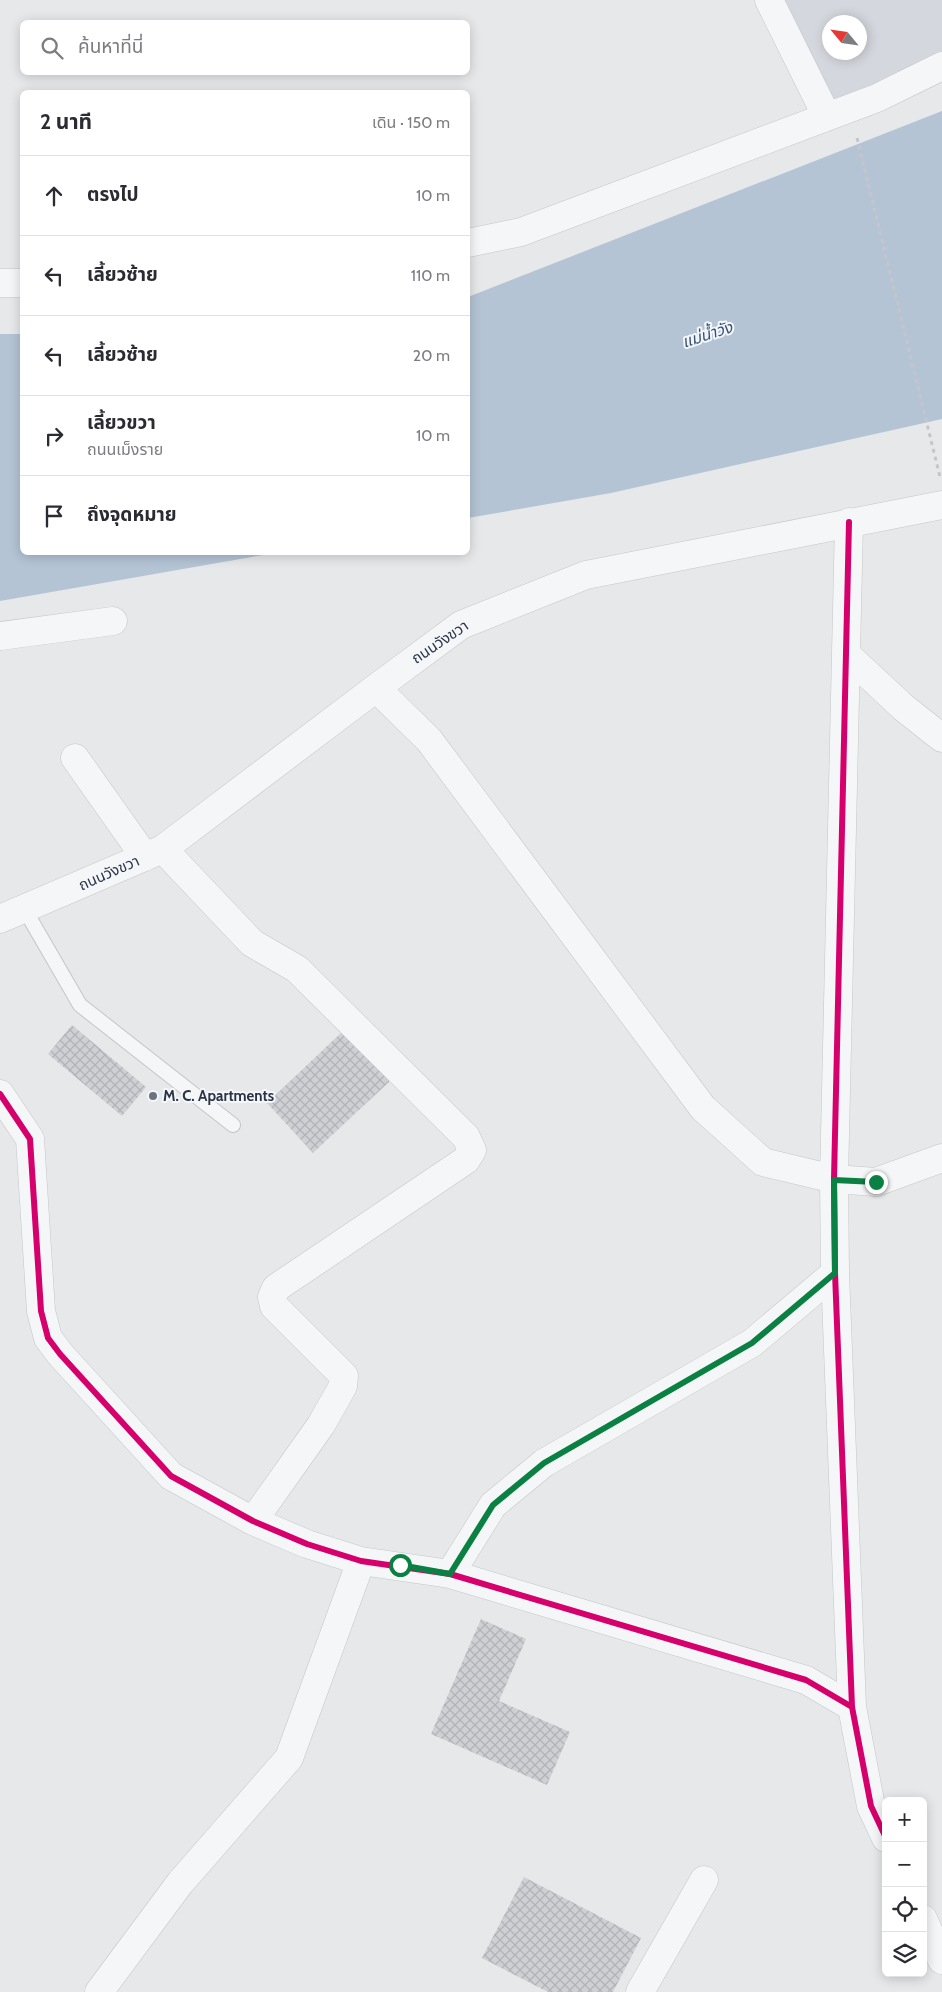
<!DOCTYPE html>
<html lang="th">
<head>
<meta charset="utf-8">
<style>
	:root { --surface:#fff; --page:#f7f7f7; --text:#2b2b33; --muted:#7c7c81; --line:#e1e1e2 }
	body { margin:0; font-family:Cabin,"Noto Sans Thai",sans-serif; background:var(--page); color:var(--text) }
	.controls { position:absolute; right:15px; bottom:15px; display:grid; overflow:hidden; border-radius:8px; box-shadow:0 2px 12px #0003 }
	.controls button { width:45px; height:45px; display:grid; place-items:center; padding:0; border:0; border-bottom:1px solid var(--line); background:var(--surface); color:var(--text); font:25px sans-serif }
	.compass { position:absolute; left:822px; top:15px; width:45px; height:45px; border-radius:50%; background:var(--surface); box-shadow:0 2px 12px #0003; rotate:299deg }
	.stop { position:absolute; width:15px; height:15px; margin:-11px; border:4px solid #0b8043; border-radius:50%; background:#fff }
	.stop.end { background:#0b8043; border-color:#fff; box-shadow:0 1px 5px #0008 }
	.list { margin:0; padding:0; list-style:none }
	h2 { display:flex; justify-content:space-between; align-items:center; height:65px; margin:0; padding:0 20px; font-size:21px }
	h2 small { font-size:16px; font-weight:400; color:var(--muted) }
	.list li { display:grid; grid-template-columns:32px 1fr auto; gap:15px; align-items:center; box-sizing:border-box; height:80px; padding:0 20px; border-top:1px solid var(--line) }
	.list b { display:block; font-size:19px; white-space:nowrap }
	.list p { margin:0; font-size:16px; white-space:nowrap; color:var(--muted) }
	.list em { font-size:16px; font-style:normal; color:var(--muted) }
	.icon { flex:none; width:28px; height:28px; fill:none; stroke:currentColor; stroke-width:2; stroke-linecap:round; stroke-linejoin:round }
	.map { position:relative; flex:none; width:942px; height:1992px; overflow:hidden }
	.search { position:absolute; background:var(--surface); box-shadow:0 2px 12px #0003; left:20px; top:20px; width:450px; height:55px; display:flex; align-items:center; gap:12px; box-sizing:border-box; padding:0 18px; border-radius:8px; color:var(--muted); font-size:19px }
	.panel { position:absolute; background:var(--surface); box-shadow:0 2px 12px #0003; left:20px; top:90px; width:450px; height:465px; border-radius:8px }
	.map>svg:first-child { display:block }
	.built { fill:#d4d7dd; fill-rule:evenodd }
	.water { fill:#b4c4d5 }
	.building { fill:url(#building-cross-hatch) }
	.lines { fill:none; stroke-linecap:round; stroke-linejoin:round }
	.lane-casing { stroke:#c4c6c8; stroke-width:16 }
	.street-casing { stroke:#c4c6c8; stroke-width:29 }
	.path { stroke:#c5c6ca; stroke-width:3; stroke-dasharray:4 4; stroke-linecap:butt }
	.lane { stroke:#f5f6f7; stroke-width:14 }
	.street { stroke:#f5f6f7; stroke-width:28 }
	.cycleway-casing { stroke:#f4f6f9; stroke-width:9 }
	.cycleway { stroke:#d6006c; stroke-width:6 }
	.route { stroke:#0b8043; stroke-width:6 }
	.poi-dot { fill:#6c737f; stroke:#f4f6f9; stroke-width:2 }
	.labels { text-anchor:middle; stroke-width:4; stroke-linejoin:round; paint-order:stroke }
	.street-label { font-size:15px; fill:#2b3445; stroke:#f4f6f9 }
	.poi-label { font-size:15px; font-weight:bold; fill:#2b3445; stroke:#f4f6f9; text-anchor:start }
	.water-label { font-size:16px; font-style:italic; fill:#34527a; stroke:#f4f6f9 }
</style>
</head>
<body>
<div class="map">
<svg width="942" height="1992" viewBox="0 0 942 1992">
	<defs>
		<pattern id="building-cross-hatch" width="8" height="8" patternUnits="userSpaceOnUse" patternTransform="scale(1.25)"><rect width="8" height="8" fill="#ced0d3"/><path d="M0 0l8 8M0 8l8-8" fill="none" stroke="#b1b3b6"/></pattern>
	</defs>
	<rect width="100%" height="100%" fill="#e6e8ea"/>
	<!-- built -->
	<path class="built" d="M 769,0 L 942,0 L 942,64 L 827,117 ZM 830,22 L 860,22 L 860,52 L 830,52 Z"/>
	<!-- water -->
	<path class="water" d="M 942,111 L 942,419 L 611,493 L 468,518 L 468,297 Z
		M 0,334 L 22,334 L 22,552 L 274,553 L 0,601 Z"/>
	<!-- building -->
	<path class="building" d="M 72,1025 L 146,1087 L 122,1116 L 48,1054 Z
		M 343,1031 L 390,1081 L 313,1153 L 267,1103 Z
		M 481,1619 L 526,1639 L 499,1701 L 570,1732 L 547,1785 L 431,1734 Z
		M 524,1877 L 641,1938 L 613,1992 L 548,1992 L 482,1958 Z"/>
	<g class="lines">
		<!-- lane casing -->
		<g class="lane-casing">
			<path id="lane" d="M 25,910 L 80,1005 L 233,1125"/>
		</g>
		<!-- street casing -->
		<g class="street-casing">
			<path id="street" d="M 769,0 L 827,117
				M 468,243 L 521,232 L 877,98 L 942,66
				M 0,283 L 22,283
				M 849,522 L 834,1179 L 835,1273 L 852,1707 L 871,1806 L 886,1838
				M 0,636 L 113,621
				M 847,655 L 904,708 L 942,738
				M 376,688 L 429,740 L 703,1108 L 763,1162 L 834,1179 L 876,1182 L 942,1158
				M 75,758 L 145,857
				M 163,849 L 252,943 L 297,969 L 466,1137 L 472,1150 L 466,1160 L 276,1288 L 272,1297 L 274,1306 L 344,1376 L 343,1386 L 321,1425 L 253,1521
				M 0,919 L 163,849 L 376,688 L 461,625 L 586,575 L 942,505
				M 0,1094 L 30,1139 L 41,1311 L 48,1338 L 60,1354 L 171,1476 L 253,1521 L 307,1544 L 361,1561 L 450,1574 L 806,1680 L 852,1707
				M 450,1574 L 493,1505 L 544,1463 L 752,1343 L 835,1273
				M 923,1919 L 942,1960
				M 99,1992 L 180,1883 L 289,1758 L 361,1561
				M 640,1992 L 704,1880"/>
		</g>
		<!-- path -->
		<path class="path" d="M 857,138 L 940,477"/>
		<!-- lane -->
		<use href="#lane" class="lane"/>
		<!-- street -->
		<use href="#street" class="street"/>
		<!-- cycleway casing -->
		<g class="cycleway-casing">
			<path id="cycleway" d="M 849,522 L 834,1179 L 835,1273 L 852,1707 L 871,1806 L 886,1838
				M 0,1094 L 30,1139 L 41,1311 L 48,1338 L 60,1354 L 171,1476 L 253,1521 L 307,1544 L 361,1561 L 450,1574 L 806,1680 L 852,1707"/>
		</g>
		<!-- cycleway -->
		<use href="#cycleway" class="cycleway"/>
	</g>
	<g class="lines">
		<!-- route -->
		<path class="route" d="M 400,1565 L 450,1574 L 493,1505 L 544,1463 L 752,1343 L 835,1273 L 834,1180 L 876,1182"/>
	</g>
	<!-- markers -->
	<circle class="poi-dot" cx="153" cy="1096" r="5"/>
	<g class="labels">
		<!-- street labels -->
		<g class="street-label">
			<text transform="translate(440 642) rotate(-34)" y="5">ถนนวังขวา</text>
			<text transform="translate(109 873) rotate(-24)" y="5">ถนนวังขวา</text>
		</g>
		<!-- poi labels -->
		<g class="poi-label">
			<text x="163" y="1101">M. C. Apartments</text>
		</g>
		<!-- water labels -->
		<g class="water-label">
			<text transform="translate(707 334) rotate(-18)" y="6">แม่น้ำวัง</text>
		</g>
	</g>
</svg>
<div class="controls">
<button>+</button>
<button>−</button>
<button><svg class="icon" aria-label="locate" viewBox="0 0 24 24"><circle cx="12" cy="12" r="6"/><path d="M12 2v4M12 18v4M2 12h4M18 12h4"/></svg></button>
<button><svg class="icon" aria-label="layers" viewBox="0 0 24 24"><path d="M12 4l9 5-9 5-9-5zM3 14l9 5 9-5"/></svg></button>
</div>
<svg class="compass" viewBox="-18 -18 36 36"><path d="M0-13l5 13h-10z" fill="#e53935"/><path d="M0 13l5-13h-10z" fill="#7c7c81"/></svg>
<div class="stop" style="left:400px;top:1565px"></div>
<div class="stop end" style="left:876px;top:1182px"></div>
<div class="search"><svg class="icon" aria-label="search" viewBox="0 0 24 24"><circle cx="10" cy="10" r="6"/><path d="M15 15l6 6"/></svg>ค้นหาที่นี่</div>
<section class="panel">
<h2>2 นาที<small>เดิน · 150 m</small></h2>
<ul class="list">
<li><svg class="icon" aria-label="ahead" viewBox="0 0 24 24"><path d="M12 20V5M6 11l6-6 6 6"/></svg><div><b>ตรงไป</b></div><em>10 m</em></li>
<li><svg class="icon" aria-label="left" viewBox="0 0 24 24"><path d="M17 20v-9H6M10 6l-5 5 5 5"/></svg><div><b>เลี้ยวซ้าย</b></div><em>110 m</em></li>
<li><svg class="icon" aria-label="left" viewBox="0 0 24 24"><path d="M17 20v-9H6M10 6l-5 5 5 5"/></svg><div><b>เลี้ยวซ้าย</b></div><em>20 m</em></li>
<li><svg class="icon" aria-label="right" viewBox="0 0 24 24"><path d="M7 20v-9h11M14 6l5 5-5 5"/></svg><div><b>เลี้ยวขวา</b><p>ถนนเม็งราย</p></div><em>10 m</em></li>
<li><svg class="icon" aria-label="arrive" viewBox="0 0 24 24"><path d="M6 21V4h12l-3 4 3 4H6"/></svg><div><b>ถึงจุดหมาย</b></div></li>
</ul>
</section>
</div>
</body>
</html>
